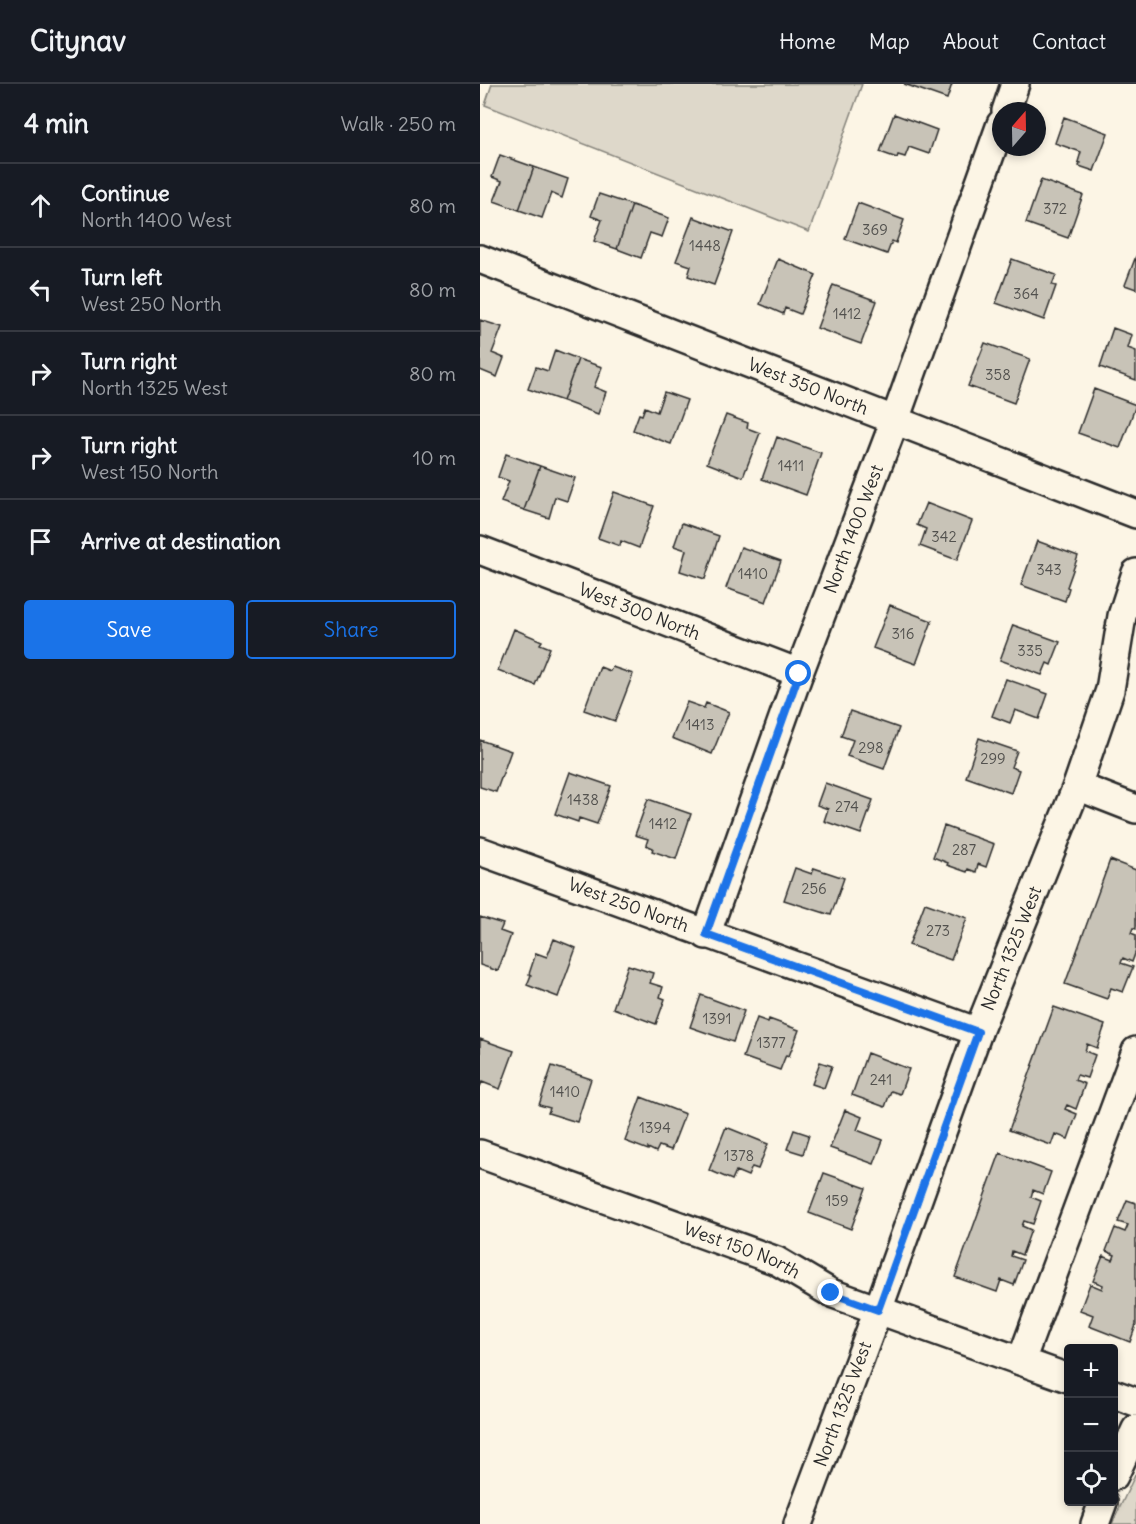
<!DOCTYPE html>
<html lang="en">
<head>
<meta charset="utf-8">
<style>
	:root { --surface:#171b24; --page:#20242c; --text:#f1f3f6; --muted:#9ea1a6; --line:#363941; --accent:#1a73e8 }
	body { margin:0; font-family:Delius,sans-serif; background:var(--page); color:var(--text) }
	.controls { position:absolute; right:18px; bottom:18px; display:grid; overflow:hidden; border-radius:6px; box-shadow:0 3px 9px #0003 }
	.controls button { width:54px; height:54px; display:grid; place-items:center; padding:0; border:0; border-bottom:2px solid var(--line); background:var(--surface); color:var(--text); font:30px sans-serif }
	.compass { position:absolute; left:512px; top:18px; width:54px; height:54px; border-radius:50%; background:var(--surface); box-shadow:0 3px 9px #0003; rotate:20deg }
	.stop { position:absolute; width:18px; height:18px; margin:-14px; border:4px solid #1a73e8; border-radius:50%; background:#fff }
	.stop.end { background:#1a73e8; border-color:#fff; box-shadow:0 2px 6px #0008 }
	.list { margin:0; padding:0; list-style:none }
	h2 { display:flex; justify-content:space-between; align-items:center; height:78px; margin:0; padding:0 24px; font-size:26px }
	h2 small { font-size:20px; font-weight:400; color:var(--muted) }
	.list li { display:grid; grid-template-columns:39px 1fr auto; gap:18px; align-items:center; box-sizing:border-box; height:84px; padding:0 24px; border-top:2px solid var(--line) }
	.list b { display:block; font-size:22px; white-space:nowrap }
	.list p { margin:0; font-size:20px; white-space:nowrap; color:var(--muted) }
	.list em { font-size:20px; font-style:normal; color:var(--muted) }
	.actions { display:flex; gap:12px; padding:18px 24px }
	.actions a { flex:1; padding:14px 0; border:2px solid var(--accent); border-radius:6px; text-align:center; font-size:21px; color:var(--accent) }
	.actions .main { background:var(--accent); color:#fff }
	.icon { flex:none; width:33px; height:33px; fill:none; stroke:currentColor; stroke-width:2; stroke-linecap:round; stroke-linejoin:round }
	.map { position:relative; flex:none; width:656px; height:1440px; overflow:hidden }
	header { display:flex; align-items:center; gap:36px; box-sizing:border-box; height:84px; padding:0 30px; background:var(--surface); border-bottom:2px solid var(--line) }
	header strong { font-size:28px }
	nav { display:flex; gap:33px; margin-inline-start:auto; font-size:21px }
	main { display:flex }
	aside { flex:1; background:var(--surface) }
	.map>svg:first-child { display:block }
	.green { fill:#ded8ca; stroke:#84827a; stroke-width:1.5 }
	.building { fill:#c8c3b7; stroke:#2b2b2b; stroke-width:1.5 }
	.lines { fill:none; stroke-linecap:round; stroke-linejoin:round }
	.minor-casing { stroke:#2b2b2b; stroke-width:32 }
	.minor { stroke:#fcf5e5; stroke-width:27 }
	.route { stroke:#1a73e8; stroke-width:8 }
	.labels { text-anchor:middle; stroke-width:6; stroke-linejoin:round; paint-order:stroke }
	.number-label { font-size:15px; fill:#52514e }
	.street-label { font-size:18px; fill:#2b2b2b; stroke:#fcf5e5 }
</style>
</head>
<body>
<header>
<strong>Citynav</strong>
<nav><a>Home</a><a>Map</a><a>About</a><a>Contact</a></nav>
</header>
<main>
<aside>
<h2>4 min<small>Walk · 250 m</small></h2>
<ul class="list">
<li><svg class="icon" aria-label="ahead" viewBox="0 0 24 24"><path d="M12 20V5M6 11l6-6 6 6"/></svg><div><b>Continue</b><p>North 1400 West</p></div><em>80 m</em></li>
<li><svg class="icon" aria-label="left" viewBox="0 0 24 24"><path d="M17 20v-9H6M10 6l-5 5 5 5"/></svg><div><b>Turn left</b><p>West 250 North</p></div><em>80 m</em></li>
<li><svg class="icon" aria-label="right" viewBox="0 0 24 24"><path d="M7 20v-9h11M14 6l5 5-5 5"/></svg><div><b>Turn right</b><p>North 1325 West</p></div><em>80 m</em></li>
<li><svg class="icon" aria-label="right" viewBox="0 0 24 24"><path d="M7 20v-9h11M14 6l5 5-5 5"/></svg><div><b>Turn right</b><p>West 150 North</p></div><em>10 m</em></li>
<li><svg class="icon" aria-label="arrive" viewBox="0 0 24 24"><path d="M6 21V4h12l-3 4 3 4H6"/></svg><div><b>Arrive at destination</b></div></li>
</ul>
<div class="actions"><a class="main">Save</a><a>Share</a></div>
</aside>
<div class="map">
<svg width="656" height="1440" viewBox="0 0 656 1440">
	<rect width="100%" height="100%" fill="#fcf5e5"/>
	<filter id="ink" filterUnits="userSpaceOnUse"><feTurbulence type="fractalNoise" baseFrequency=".0167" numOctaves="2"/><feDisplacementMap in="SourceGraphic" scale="12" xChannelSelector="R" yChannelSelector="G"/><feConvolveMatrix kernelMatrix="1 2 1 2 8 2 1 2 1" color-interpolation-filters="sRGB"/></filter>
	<g filter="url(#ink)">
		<!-- green -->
		<path class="green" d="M 12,0 L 382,0 L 329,148 L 5,21 Z
			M 656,1389 L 656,1440 L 632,1440 Z"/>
		<!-- building -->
		<path class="building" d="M 424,0 L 472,0 L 467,15 Z
			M 414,30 L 457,46 L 449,70 L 429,63 L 425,73 L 418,71 L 417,74 L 400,68 Z
			M 584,33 L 628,49 L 614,87 L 599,82 L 600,79 L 598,78 L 601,68 L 575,59 Z
			M 20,71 L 54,83 L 39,126 L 14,117 L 22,97 L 12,93 Z
			M 54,83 L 88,95 L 82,114 L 71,109 L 62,134 L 39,126 Z
			M 561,96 L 603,111 L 588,154 L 546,139 Z
			M 119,110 L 152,121 L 137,165 L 114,157 L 122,136 L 111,132 Z
			M 378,119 L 424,136 L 416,159 L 412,157 L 407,170 L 365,155 Z
			M 152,121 L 189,134 L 182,153 L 170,149 L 161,174 L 137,165 Z
			M 213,133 L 253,148 L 234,201 L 208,192 L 211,182 L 196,177 Z
			M 656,172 L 656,205 L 645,201 Z
			M 298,175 L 336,191 L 320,230 L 305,224 L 303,230 L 280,220 Z
			M 532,175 L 576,191 L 572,201 L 576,202 L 564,236 L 516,219 Z
			M 353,201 L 397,217 L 381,260 L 337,244 Z
			M 0,236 L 22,243 L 12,269 L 24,274 L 17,293 L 0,286 Z
			M 633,244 L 652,251 L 648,264 L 656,267 L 656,296 L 620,283 Z
			M 505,259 L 550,275 L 534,319 L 488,302 Z
			M 75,266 L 98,275 L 83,317 L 48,305 L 56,283 L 68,287 Z
			M 98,275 L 122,283 L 114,303 L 126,308 L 118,330 L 83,317 Z
			M 614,305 L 656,321 L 640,364 L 598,349 Z
			M 184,308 L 207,316 L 191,360 L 153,346 L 159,330 L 162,331 L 165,323 L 177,328 Z
			M 246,331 L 268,339 L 267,344 L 280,349 L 263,393 L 227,379 Z
			M 297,353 L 341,369 L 326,411 L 282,395 Z
			M 26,370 L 60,382 L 44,426 L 21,418 L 29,397 L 18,393 Z
			M 60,382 L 95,394 L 87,417 L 75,413 L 69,434 L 44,426 Z
			M 134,408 L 174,422 L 159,464 L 141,457 L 140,462 L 118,454 Z
			M 446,419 L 492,437 L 477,476 L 440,462 L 446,445 L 437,441 Z
			M 202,439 L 239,452 L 225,495 L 200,487 L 206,466 L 194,462 Z
			M 557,457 L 598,472 L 587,503 L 589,504 L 585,517 L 541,501 Z
			M 261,463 L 301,477 L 286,518 L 246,504 Z
			M 410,521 L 452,537 L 436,580 L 393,564 Z
			M 533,541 L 580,558 L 571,581 L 567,579 L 562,591 L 520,576 Z
			M 34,545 L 62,557 L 60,560 L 70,564 L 55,601 L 18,586 Z
			M 120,583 L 130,587 L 132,583 L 153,590 L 135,637 L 104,626 Z
			M 526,595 L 568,610 L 559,635 L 535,626 L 530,639 L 512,632 Z
			M 207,618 L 224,624 L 226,619 L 249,628 L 232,670 L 192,654 Z
			M 370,627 L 419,644 L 404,685 L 367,672 L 373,656 L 361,652 Z
			M 499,654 L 537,667 L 531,683 L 539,686 L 531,709 L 486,693 Z
			M 0,656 L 31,667 L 16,708 L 0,703 Z
			M 90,688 L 131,702 L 117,740 L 99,734 L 98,738 L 75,730 Z
			M 345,699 L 393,716 L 381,750 L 344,737 L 348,725 L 337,721 Z
			M 168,715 L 211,730 L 196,775 L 172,767 L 173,764 L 166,761 L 168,755 L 155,751 Z
			M 464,742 L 514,760 L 506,783 L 498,780 L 496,788 L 488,785 L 487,788 L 467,781 L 468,779 L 453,773 Z
			M 630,776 L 656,786 L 656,845 L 653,844 L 651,849 L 656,851 L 656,867 L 652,878 L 643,874 L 641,879 L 653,883 L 643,908 L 631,904 L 627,915 L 585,900 Z
			M 315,784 L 332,790 L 334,784 L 364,794 L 351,831 L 304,816 Z
			M 445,819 L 487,834 L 471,876 L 429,861 Z
			M 0,833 L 23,840 L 20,847 L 31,851 L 18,887 L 0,881 Z
			M 74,855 L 96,864 L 78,913 L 47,901 L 51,891 L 49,890 L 56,869 L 67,873 Z
			M 148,881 L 173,889 L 170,899 L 183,903 L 180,913 L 185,915 L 176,940 L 133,924 Z
			M 221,911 L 264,927 L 253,958 L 210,943 Z
			M 574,923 L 625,941 L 617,964 L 607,960 L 605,967 L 615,971 L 607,994 L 597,991 L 595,996 L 605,1000 L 596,1025 L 587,1021 L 585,1025 L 597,1030 L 588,1055 L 575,1050 L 571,1061 L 529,1046 Z
			M 277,934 L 288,938 L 289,935 L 319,946 L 309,972 L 306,971 L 300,986 L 263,973 Z
			M 0,955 L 34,967 L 20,1005 L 2,998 L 0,1003 Z
			M 387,969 L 429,985 L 420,1010 L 411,1007 L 405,1023 L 372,1011 Z
			M 340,978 L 352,982 L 344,1004 L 332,1000 Z
			M 72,982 L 111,995 L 97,1038 L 68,1029 L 70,1024 L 59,1021 Z
			M 161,1013 L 205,1030 L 191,1066 L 179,1062 L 176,1068 L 168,1064 L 168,1066 L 145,1057 Z
			M 365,1026 L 382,1033 L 377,1046 L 403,1056 L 394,1080 L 350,1064 Z
			M 246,1043 L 288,1060 L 278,1085 L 272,1083 L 268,1092 L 256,1087 L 252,1096 L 229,1086 Z
			M 314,1046 L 329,1051 L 323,1070 L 307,1065 Z
			M 520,1069 L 571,1088 L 563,1110 L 553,1106 L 551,1113 L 561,1117 L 553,1140 L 544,1137 L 542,1142 L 551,1146 L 542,1171 L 532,1167 L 531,1172 L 543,1176 L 534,1201 L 521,1196 L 517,1208 L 475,1193 Z
			M 344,1089 L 386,1104 L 371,1145 L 329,1129 Z
			M 647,1116 L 656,1119 L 656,1241 L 650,1258 L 609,1242 L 613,1231 L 600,1226 L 610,1200 L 622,1205 L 623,1201 L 613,1197 L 623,1172 L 633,1176 L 635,1171 L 626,1167 L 635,1144 L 645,1148 L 648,1141 L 638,1138 Z"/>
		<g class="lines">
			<!-- minor casing -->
			<g class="minor-casing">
				<g id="minor">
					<path d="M 526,27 L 535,0"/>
					<path id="s1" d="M 0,175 L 656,430"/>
					<path id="s2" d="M 0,466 L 319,589"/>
					<path d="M 597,702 L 656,725"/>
					<path id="s3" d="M 0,767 L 498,948"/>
					<path id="s4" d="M 226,851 L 319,589 L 415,336 L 521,40"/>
					<path id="s5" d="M 0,1070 L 297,1177 L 351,1209 L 588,1294"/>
					<path d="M 541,1277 L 656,967"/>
					<path d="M 634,1310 L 656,1318"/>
					<path d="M 634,1392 L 656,1345"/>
					<path id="s6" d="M 318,1440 L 398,1226 L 498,948 L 597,702 L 630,606 L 642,532 L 656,489"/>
					<path d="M 615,1440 L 623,1418"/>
				</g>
			</g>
			<!-- minor -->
			<use href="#minor" class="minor"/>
		</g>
	</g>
	<g class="lines" filter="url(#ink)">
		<!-- route -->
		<path class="route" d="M 319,590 L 226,850 L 498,948 L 398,1226 L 351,1209"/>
	</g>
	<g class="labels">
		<!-- number labels -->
		<g class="number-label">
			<text x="575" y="130">372</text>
			<text x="395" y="151">369</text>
			<text x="225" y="167">1448</text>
			<text x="546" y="215">364</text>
			<text x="367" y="235">1412</text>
			<text x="518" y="296">358</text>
			<text x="311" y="387">1411</text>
			<text x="464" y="458">342</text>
			<text x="569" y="491">343</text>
			<text x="273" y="495">1410</text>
			<text x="423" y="555">316</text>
			<text x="550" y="572">335</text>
			<text x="220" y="646">1413</text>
			<text x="391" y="669">298</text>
			<text x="513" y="680">299</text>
			<text x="103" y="721">1438</text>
			<text x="367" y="728">274</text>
			<text x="183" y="745">1412</text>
			<text x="484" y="771">287</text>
			<text x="334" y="810">256</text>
			<text x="458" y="852">273</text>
			<text x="237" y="940">1391</text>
			<text x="291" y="964">1377</text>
			<text x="401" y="1001">241</text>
			<text x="85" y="1013">1410</text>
			<text x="175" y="1049">1394</text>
			<text x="259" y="1077">1378</text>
			<text x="357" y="1122">159</text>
		</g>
		<!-- street labels -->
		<g class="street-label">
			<text dy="6" stroke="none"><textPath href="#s1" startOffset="352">West 350 North</textPath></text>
			<text dy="6" stroke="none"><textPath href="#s4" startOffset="432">North 1400 West</textPath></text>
			<text dy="6" stroke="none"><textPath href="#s2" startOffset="171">West 300 North</textPath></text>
			<text dy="6" stroke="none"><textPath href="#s3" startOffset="158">West 250 North</textPath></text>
			<text dy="6" stroke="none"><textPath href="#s6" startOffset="614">North 1325 West</textPath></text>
			<text dy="6" stroke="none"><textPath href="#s5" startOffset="279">West 150 North</textPath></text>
			<text dy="6" stroke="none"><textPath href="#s6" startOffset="128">North 1325 West</textPath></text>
		</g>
	</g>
</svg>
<div class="controls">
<button>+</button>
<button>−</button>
<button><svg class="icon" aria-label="locate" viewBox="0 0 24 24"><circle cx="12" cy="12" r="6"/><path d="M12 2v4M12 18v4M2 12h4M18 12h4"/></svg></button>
</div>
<svg class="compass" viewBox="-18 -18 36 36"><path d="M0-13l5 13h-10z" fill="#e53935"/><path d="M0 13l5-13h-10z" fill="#9ea1a6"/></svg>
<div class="stop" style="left:319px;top:590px"></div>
<div class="stop end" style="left:351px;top:1209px"></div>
</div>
</main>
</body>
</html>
